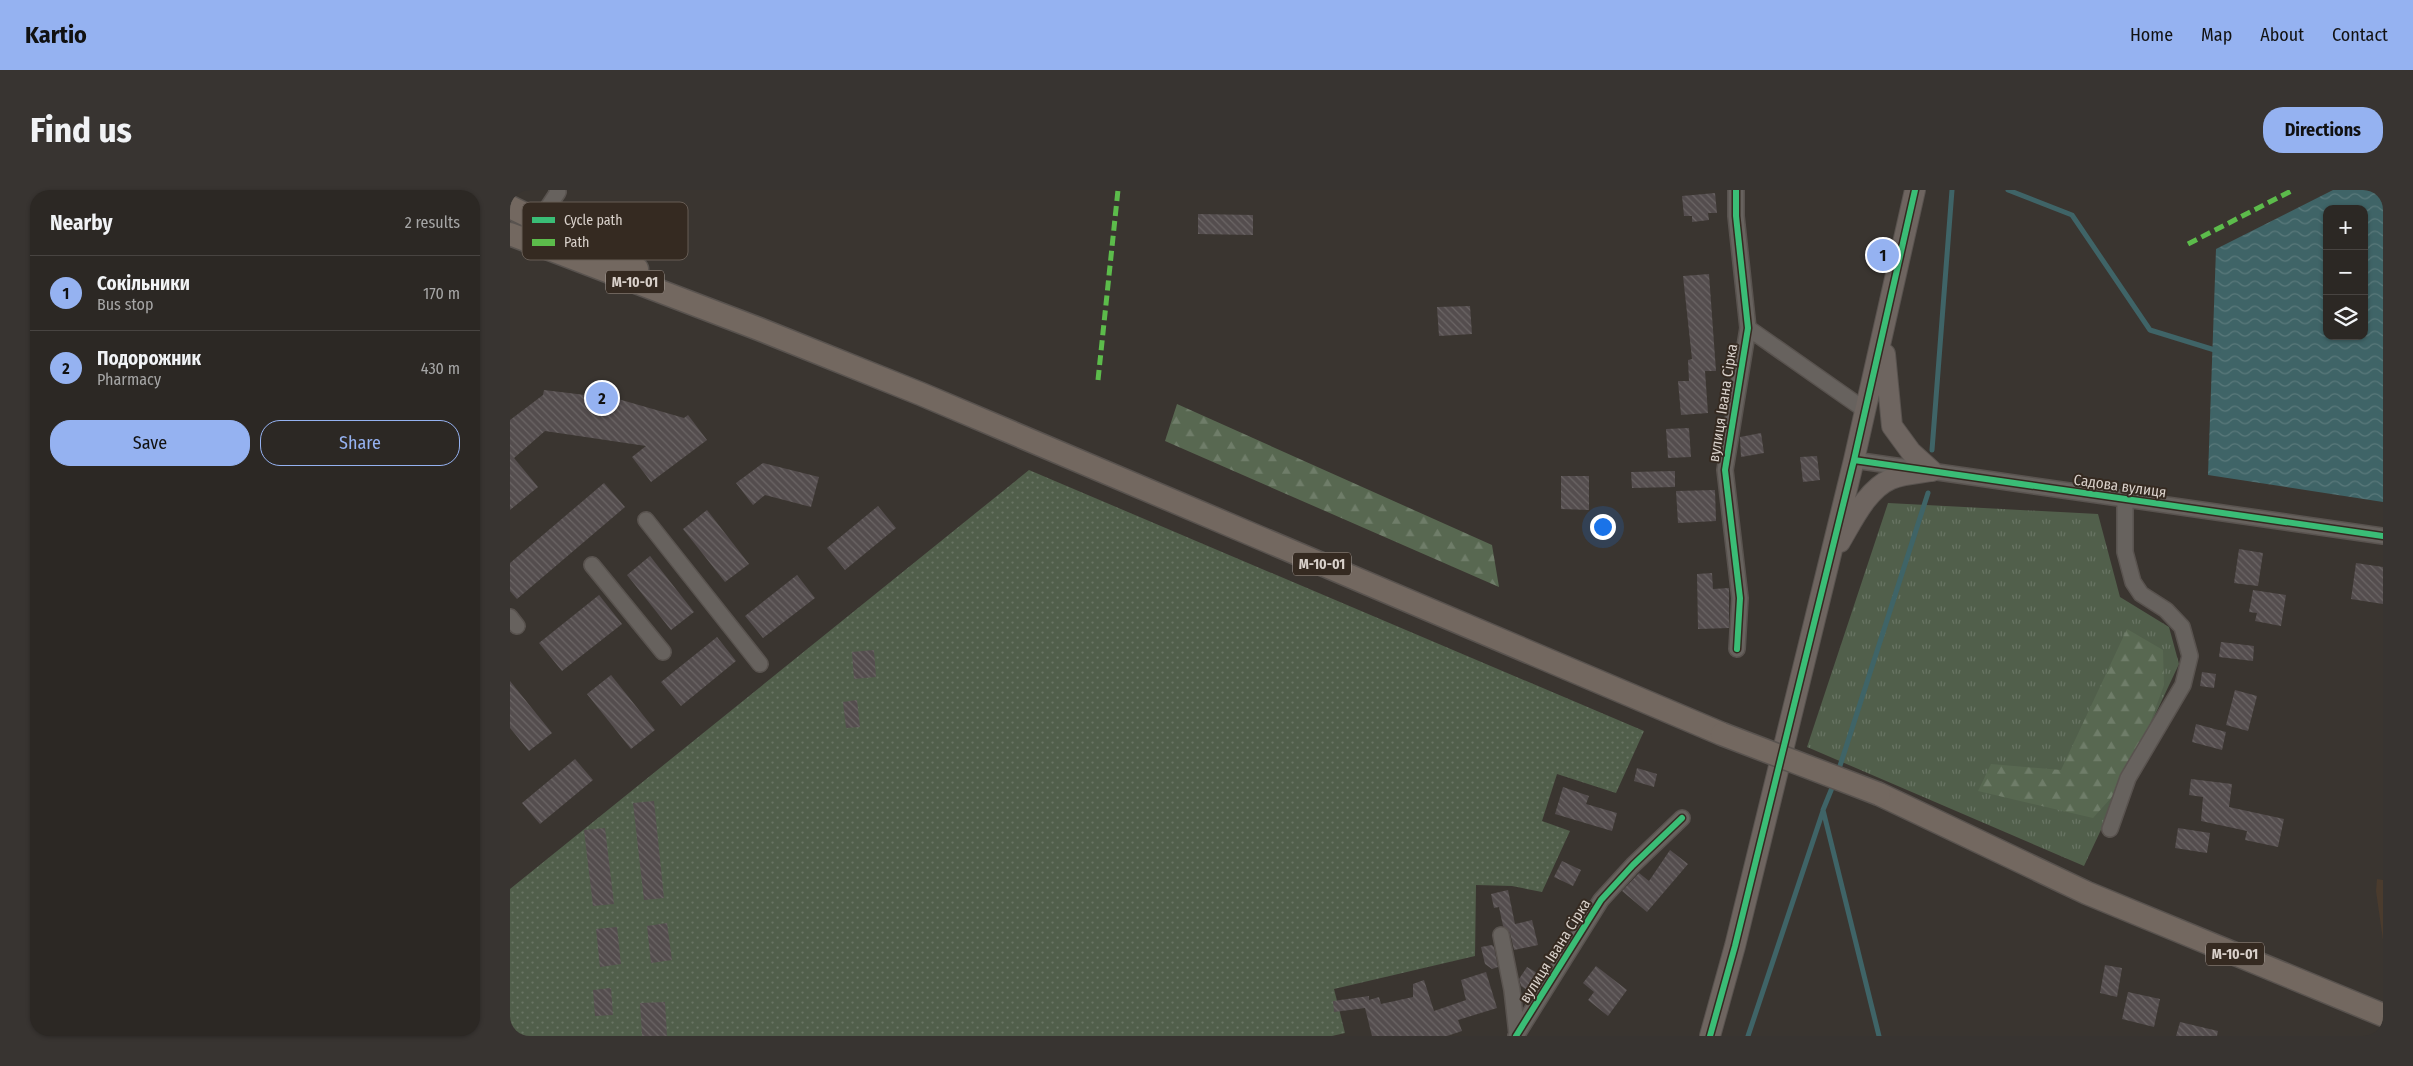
<!DOCTYPE html>
<html lang="en">
<head>
<meta charset="utf-8">
<style>
	:root { --surface:#2c2824; --page:#383431; --text:#f1f3f6; --muted:#a6a6a6; --line:#484441; --accent:#95b2f1 }
	body { margin:0; font-family:"Fira Sans Condensed",sans-serif; background:var(--page); color:var(--text) }
	.controls { position:absolute; right:15px; top:15px; display:grid; overflow:hidden; border-radius:10px; box-shadow:0 1px 4px #0004 }
	.controls button { width:45px; height:45px; display:grid; place-items:center; padding:0; border:0; border-bottom:1px solid var(--line); background:var(--surface); color:var(--text); font:25px sans-serif }
	.you { position:absolute; left:1092px; top:336px; width:18px; height:18px; margin:-12px; border:4px solid #fff; border-radius:50%; background:#1a73e8; box-shadow:0 0 0 8px #1a73e833 }
	.badge { display:grid; place-items:center; width:32px; height:32px; border-radius:50%; background:var(--accent); color:#111; font-size:16px; font-weight:700 }
	.pin { position:absolute; translate:-50% -50%; border:2px solid #fff; box-shadow:0 1px 5px #0006 }
	.list { margin:0; padding:0; list-style:none }
	h2 { display:flex; justify-content:space-between; align-items:center; height:65px; margin:0; padding:0 20px; font-size:21px }
	h2 small { font-size:16px; font-weight:400; color:var(--muted) }
	.list li { display:grid; grid-template-columns:32px 1fr auto; gap:15px; align-items:center; box-sizing:border-box; height:75px; padding:0 20px; border-top:1px solid var(--line) }
	.list b { display:block; font-size:19px; white-space:nowrap }
	.list p { margin:0; font-size:16px; white-space:nowrap; color:var(--muted) }
	.list em { font-size:16px; font-style:normal; color:var(--muted) }
	.actions { display:flex; gap:10px; padding:15px 20px }
	.actions a { flex:1; padding:11px 0; border:1px solid var(--accent); border-radius:20px; text-align:center; font-size:18px; color:var(--accent) }
	.actions .main { background:var(--accent); color:#111 }
	.icon { flex:none; width:28px; height:28px; fill:none; stroke:currentColor; stroke-width:2; stroke-linecap:round; stroke-linejoin:round }
	.map { position:relative; flex:none; width:1873px; height:846px; overflow:hidden; border-radius:20px }
	header { display:flex; align-items:center; gap:30px; box-sizing:border-box; height:70px; padding:0 25px; background:var(--accent); color:#111 }
	header strong { font-size:24px }
	nav { display:flex; gap:28px; margin-inline-start:auto; font-size:18px }
	.intro { display:flex; align-items:center; justify-content:space-between; box-sizing:border-box; height:120px; padding:0 30px }
	h1 { margin:0; font-size:35px }
	.button { padding:12px 22px; border-radius:20px; background:var(--accent); color:#111; font-size:18px; font-weight:700 }
	main { display:flex; gap:30px; padding:0 30px }
	aside { flex:1; background:var(--surface); border-radius:20px; box-shadow:0 1px 4px #0004 }
	.map>svg:first-child { display:block }
	.built { fill:#4a3b2d }
	.grass { fill:url(#grass-tufts) }
	.forest { fill:url(#forest-firs) }
	.garden { fill:url(#garden-dots) }
	.water { fill:url(#water-waves); fill-rule:evenodd }
	.lines { fill:none; stroke-linecap:round; stroke-linejoin:round }
	.stream { stroke:#3f6467; stroke-width:5 }
	.building { fill:url(#building-back-hatch) }
	.minor-casing { stroke:#59534f; stroke-width:18 }
	.major-casing { stroke:#59534f; stroke-width:22 }
	.highway-casing { stroke:#59534f; stroke-width:25 }
	.minor { stroke:#67625e; stroke-width:15 }
	.major { stroke:#6e6560; stroke-width:20 }
	.highway { stroke:#736860; stroke-width:22 }
	.highway-bridge-casing { stroke:#59534f; stroke-width:25; stroke-linecap:butt }
	.highway-bridge { stroke:#736860; stroke-width:22 }
	.quiet { stroke:#5cbc4b; stroke-width:5; stroke-dasharray:10 5; stroke-linecap:butt }
	.cycleway-casing { stroke:#352a21; stroke-width:9 }
	.cycleway { stroke:#3abd76; stroke-width:6 }
	.labels { text-anchor:middle; stroke-width:4; stroke-linejoin:round; paint-order:stroke }
	.shield { fill:#352a21; stroke:#a89f98; stroke-width:1 }
	.shield-label { font-size:14px; font-weight:bold; fill:#d9d1cb }
	.street-label { font-size:15px; fill:#d9d1cb; stroke:#352a21 }
	.key { fill:#352a21; stroke:#665c54; stroke-width:1 }
	.key-label { font-size:14px; fill:#d9d1cb }
</style>
</head>
<body>
<header>
<strong>Kartio</strong>
<nav><a>Home</a><a>Map</a><a>About</a><a>Contact</a></nav>
</header>
<div class="intro"><h1>Find us</h1><a class="button">Directions</a></div>
<main>
<aside>
<h2>Nearby<small>2 results</small></h2>
<ul class="list">
<li><span class="badge">1</span><div><b>Сокільники</b><p>Bus stop</p></div><em>170 m</em></li>
<li><span class="badge">2</span><div><b>Подорожник</b><p>Pharmacy</p></div><em>430 m</em></li>
</ul>
<div class="actions"><a class="main">Save</a><a>Share</a></div>
</aside>
<div class="map">
<svg width="1873" height="846" viewBox="0 0 1873 846">
	<defs>
		<pattern id="grass-tufts" width="24" height="20" patternUnits="userSpaceOnUse" patternTransform="scale(1.25)"><rect width="24" height="20" fill="#515f4b"/><path d="M3 7l-1-3M5 7V3M7 7l1-3M15 17l-1-3M17 17v-4M19 17l1-3" fill="none" stroke="#697564"/></pattern>
		<pattern id="forest-firs" width="22" height="20" patternUnits="userSpaceOnUse" patternTransform="scale(1.25)"><rect width="22" height="20" fill="#586851"/><path d="M5 1l3.5 6h-7zM16 11l3.5 6h-7z" fill="#6f7d69"/></pattern>
		<pattern id="garden-dots" width="8" height="8" patternUnits="userSpaceOnUse" patternTransform="scale(1.25)"><rect width="8" height="8" fill="#515f4b"/><path d="M2 2h.1M6 6h.1" fill="none" stroke="#697564" stroke-width="1.8" stroke-linecap="round"/></pattern>
		<pattern id="water-waves" width="16" height="10" patternUnits="userSpaceOnUse" patternTransform="scale(1.25)"><rect width="16" height="10" fill="#3f6467"/><path d="M0 5q4-4 8 0t8 0" fill="none" stroke="#5a797b"/></pattern>
		<pattern id="building-back-hatch" width="6" height="6" patternUnits="userSpaceOnUse" patternTransform="scale(1.25)"><rect width="6" height="6" fill="#544d4e"/><path d="M-1 5l2 2M0 0l6 6M5-1l2 2" fill="none" stroke="#6c6666"/></pattern>
	</defs>
	<rect width="100%" height="100%" fill="#3a3530"/>
	<!-- built -->
	<path class="built" d="M 1867,689 L 1873,690 L 1873,750 L 1866,701 Z"/>
	<!-- grass -->
	<path class="grass" d="M 1378,313 L 1588,324 L 1610,407 L 1659,437 L 1669,474 L 1574,676 L 1297,557 Z"/>
	<!-- forest -->
	<path class="forest" d="M 667,214 L 982,355 L 989,397 L 655,251 Z
		M 1617,439 L 1653,460 L 1654,495 L 1634,550 L 1609,599 L 1583,628 L 1468,601 L 1481,574 L 1551,580 Z"/>
	<!-- garden -->
	<path class="garden" d="M 519,280 L 1134,541 L 1106,603 L 1047,584 L 1032,631 L 1060,641 L 1032,702 L 1002,696 L 966,695 L 965,766 L 824,799 L 835,843 L 822,846 L 0,846 L 0,699 Z"/>
	<!-- water -->
	<path class="water" d="M 1823,0 L 1873,0 L 1873,312 L 1698,285 L 1706,59 ZM 1817,19 L 1854,19 L 1854,146 L 1817,146 Z"/>
	<g class="lines">
		<!-- stream -->
		<path class="stream" d="M 1498,0 L 1562,25 L 1640,140 L 1708,161
			M 1422,260 L 1442,0
			M 1328,582 L 1418,303
			M 1324,593 L 1313,620 L 1369,846
			M 1238,846 L 1313,621"/>
	</g>
	<!-- building -->
	<path class="building" d="M 1205,3 L 1207,23 L 1198,23 L 1199,30 L 1182,32 L 1182,26 L 1174,26 L 1172,6 Z
		M 688,24 L 743,25 L 743,45 L 688,44 Z
		M 1199,84 L 1206,181 L 1195,181 L 1198,223 L 1171,225 L 1168,191 L 1179,191 L 1178,170 L 1182,169 L 1173,86 Z
		M 960,116 L 962,144 L 929,146 L 927,117 Z
		M 34,200 L 108,209 L 174,228 L 178,225 L 197,250 L 141,292 L 122,267 L 136,256 L 35,241 L 4,268 L 28,297 L 0,320 L 0,230 L 33,205 Z
		M 1179,238 L 1181,267 L 1158,268 L 1156,239 Z
		M 1251,243 L 1254,263 L 1231,267 L 1230,247 Z
		M 1307,266 L 1310,290 L 1293,292 L 1290,267 Z
		M 253,273 L 309,287 L 301,317 L 255,305 L 243,315 L 226,293 Z
		M 1165,281 L 1165,297 L 1122,298 L 1121,282 Z
		M 1051,286 L 1079,286 L 1079,320 L 1051,319 Z
		M 94,293 L 115,317 L 7,409 L 0,401 L 0,373 Z
		M 1205,300 L 1206,331 L 1168,333 L 1166,301 Z
		M 368,316 L 386,338 L 335,380 L 317,358 Z
		M 197,320 L 239,374 L 215,392 L 173,339 Z
		M 1729,359 L 1753,363 L 1748,396 L 1724,393 Z
		M 140,366 L 184,422 L 161,440 L 117,385 Z
		M 1846,373 L 1873,377 L 1873,414 L 1841,409 Z
		M 1202,383 L 1203,399 L 1219,398 L 1219,438 L 1188,439 L 1187,384 Z
		M 287,385 L 305,408 L 253,448 L 235,426 Z
		M 1743,400 L 1776,405 L 1771,436 L 1745,431 L 1747,423 L 1739,422 Z
		M 89,405 L 112,434 L 52,481 L 29,453 Z
		M 207,447 L 226,471 L 171,516 L 151,492 Z
		M 1711,452 L 1744,456 L 1743,471 L 1709,467 Z
		M 364,460 L 366,487 L 344,489 L 342,462 Z
		M 1692,482 L 1706,484 L 1704,498 L 1690,496 Z
		M 101,485 L 145,540 L 121,559 L 77,504 Z
		M 0,491 L 42,543 L 19,561 L 0,538 Z
		M 1725,500 L 1747,506 L 1738,541 L 1716,535 Z
		M 347,510 L 350,537 L 336,538 L 333,512 Z
		M 1686,534 L 1716,542 L 1712,560 L 1682,552 Z
		M 65,569 L 83,590 L 30,634 L 12,613 Z
		M 1127,578 L 1147,584 L 1144,597 L 1124,591 Z
		M 1681,589 L 1722,594 L 1719,617 L 1774,629 L 1768,657 L 1735,650 L 1737,641 L 1691,631 L 1693,607 L 1679,605 Z
		M 1053,597 L 1079,606 L 1076,614 L 1107,623 L 1102,641 L 1045,624 Z
		M 144,611 L 154,708 L 134,710 L 123,613 Z
		M 95,638 L 104,714 L 83,716 L 74,640 Z
		M 1668,638 L 1700,643 L 1697,663 L 1665,658 Z
		M 1160,660 L 1178,674 L 1137,722 L 1112,701 L 1129,683 L 1139,691 Z
		M 1052,671 L 1071,680 L 1063,696 L 1044,687 Z
		M 998,700 L 1005,734 L 1022,730 L 1028,755 L 1004,760 L 1000,743 L 993,736 L 989,717 L 984,718 L 981,704 Z
		M 157,733 L 162,770 L 141,773 L 137,736 Z
		M 107,737 L 111,774 L 90,777 L 86,739 Z
		M 982,755 L 984,757 L 988,777 L 982,779 L 975,774 L 971,757 Z
		M 1595,775 L 1612,778 L 1607,807 L 1590,803 Z
		M 1086,776 L 1117,800 L 1098,826 L 1078,810 L 1084,802 L 1073,793 Z
		M 1017,777 L 1029,784 L 1019,801 L 1011,796 L 1009,789 Z
		M 976,782 L 987,818 L 948,830 L 952,841 L 937,846 L 862,846 L 855,818 L 824,822 L 823,811 L 859,806 L 859,810 L 869,807 L 871,814 L 903,807 L 903,794 L 914,790 L 924,821 L 956,810 L 951,790 Z
		M 101,798 L 103,825 L 85,826 L 83,800 Z
		M 1618,802 L 1650,809 L 1644,837 L 1612,829 Z
		M 155,812 L 157,846 L 132,846 L 130,813 Z
		M 1670,832 L 1708,841 L 1707,846 L 1666,846 Z"/>
	<g class="lines">
		<!-- minor casing -->
		<g class="minor-casing">
			<path id="minor" d="M 1226,0 L 1226,26 L 1238,138 L 1215,280 L 1230,408 L 1227,459
				M 29,31 L 48,2 L 47,0
				M 1238,138 L 1355,220
				M 1344,270 L 1873,346
				M 136,330 L 250,474
				M 82,375 L 153,462
				M 0,427 L 7,436
				M 1600,639 L 1618,588 L 1673,495 L 1680,466 L 1672,437 L 1656,420 L 1631,404 L 1623,392 L 1615,362 L 1615,310
				M 991,745 L 1002,800 L 1007,844
				M 1006,846 L 1091,710 L 1123,675 L 1172,628"/>
		</g>
		<!-- major casing -->
		<g class="major-casing">
			<path id="major" d="M 1375,164 L 1382,236 L 1401,262 L 1422,281
				M 1330,352 C 1342,332 1357,299 1381,289 C 1393,284 1409,283 1422,281
				M 1200,846 L 1225,756 L 1344,270 L 1405,0"/>
		</g>
		<!-- highway casing -->
		<g class="highway-casing">
			<path id="highway" d="M 0,17 L 127,79
				M 0,44 L 249,139 L 411,204 L 1212,544
				M 1369,604 L 1577,703 L 1873,825"/>
		</g>
		<!-- minor -->
		<use href="#minor" class="minor"/>
		<!-- major -->
		<use href="#major" class="major"/>
		<!-- highway -->
		<use href="#highway" class="highway"/>
		<!-- highway-bridge casing -->
		<g class="highway-bridge-casing">
			<path id="highway-bridge" d="M 1212,544 L 1369,604"/>
		</g>
		<!-- highway-bridge -->
		<use href="#highway-bridge" class="highway-bridge"/>
		<!-- quiet -->
		<path class="quiet" d="M 1678,54 L 1783,0
			M 588,190 L 608,0"/>
		<!-- cycleway casing -->
		<g class="cycleway-casing">
			<path id="cycleway" d="M 1226,0 L 1226,26 L 1238,138 L 1215,280 L 1230,408 L 1227,459
				M 1344,270 L 1873,346
				M 1006,846 L 1091,710 L 1123,675 L 1172,628
				M 1200,846 L 1225,756 L 1344,270 L 1405,0"/>
		</g>
		<!-- cycleway -->
		<use href="#cycleway" class="cycleway"/>
	</g>
	<g class="labels">
		<!-- shield labels -->
		<g class="shield">
			<rect x="96" y="80.5" width="58" height="23" rx="4"/>
			<rect x="783" y="362.5" width="58" height="23" rx="4"/>
			<rect x="1696" y="752.5" width="58" height="23" rx="4"/>
		</g>
		<g class="shield-label">
			<text x="125" y="97">М-10-01</text>
			<text x="812" y="379">М-10-01</text>
			<text x="1725" y="769">М-10-01</text>
		</g>
		<!-- street labels -->
		<g class="street-label">
			<text transform="translate(1213 213) rotate(-81)" y="5">вулиця Івана Сірка</text>
			<text transform="translate(1610 296) rotate(8)" y="5">Садова вулиця</text>
			<text transform="translate(1045 761) rotate(-58)" y="5">вулиця Івана Сірка</text>
		</g>
	</g>
	<!-- legend -->
	<rect x="12" y="12" width="166" height="58" rx="8" class="key"/>
	<rect x="22" y="27" width="23" height="6" fill="#3abd76"/>
	<rect x="22" y="49" width="23" height="7" fill="#5cbc4b"/>
	<g class="key-label">
		<text x="54" y="35">Cycle path</text>
		<text x="54" y="57">Path</text>
	</g>
</svg>
<div class="controls">
<button>+</button>
<button>−</button>
<button><svg class="icon" aria-label="layers" viewBox="0 0 24 24"><path d="M12 4l9 5-9 5-9-5zM3 14l9 5 9-5"/></svg></button>
</div>
<div class="you"></div>
<div class="pin badge" style="left:1373px;top:65px">1</div>
<div class="pin badge" style="left:92px;top:208px">2</div>
</div>
</main>
</body>
</html>
